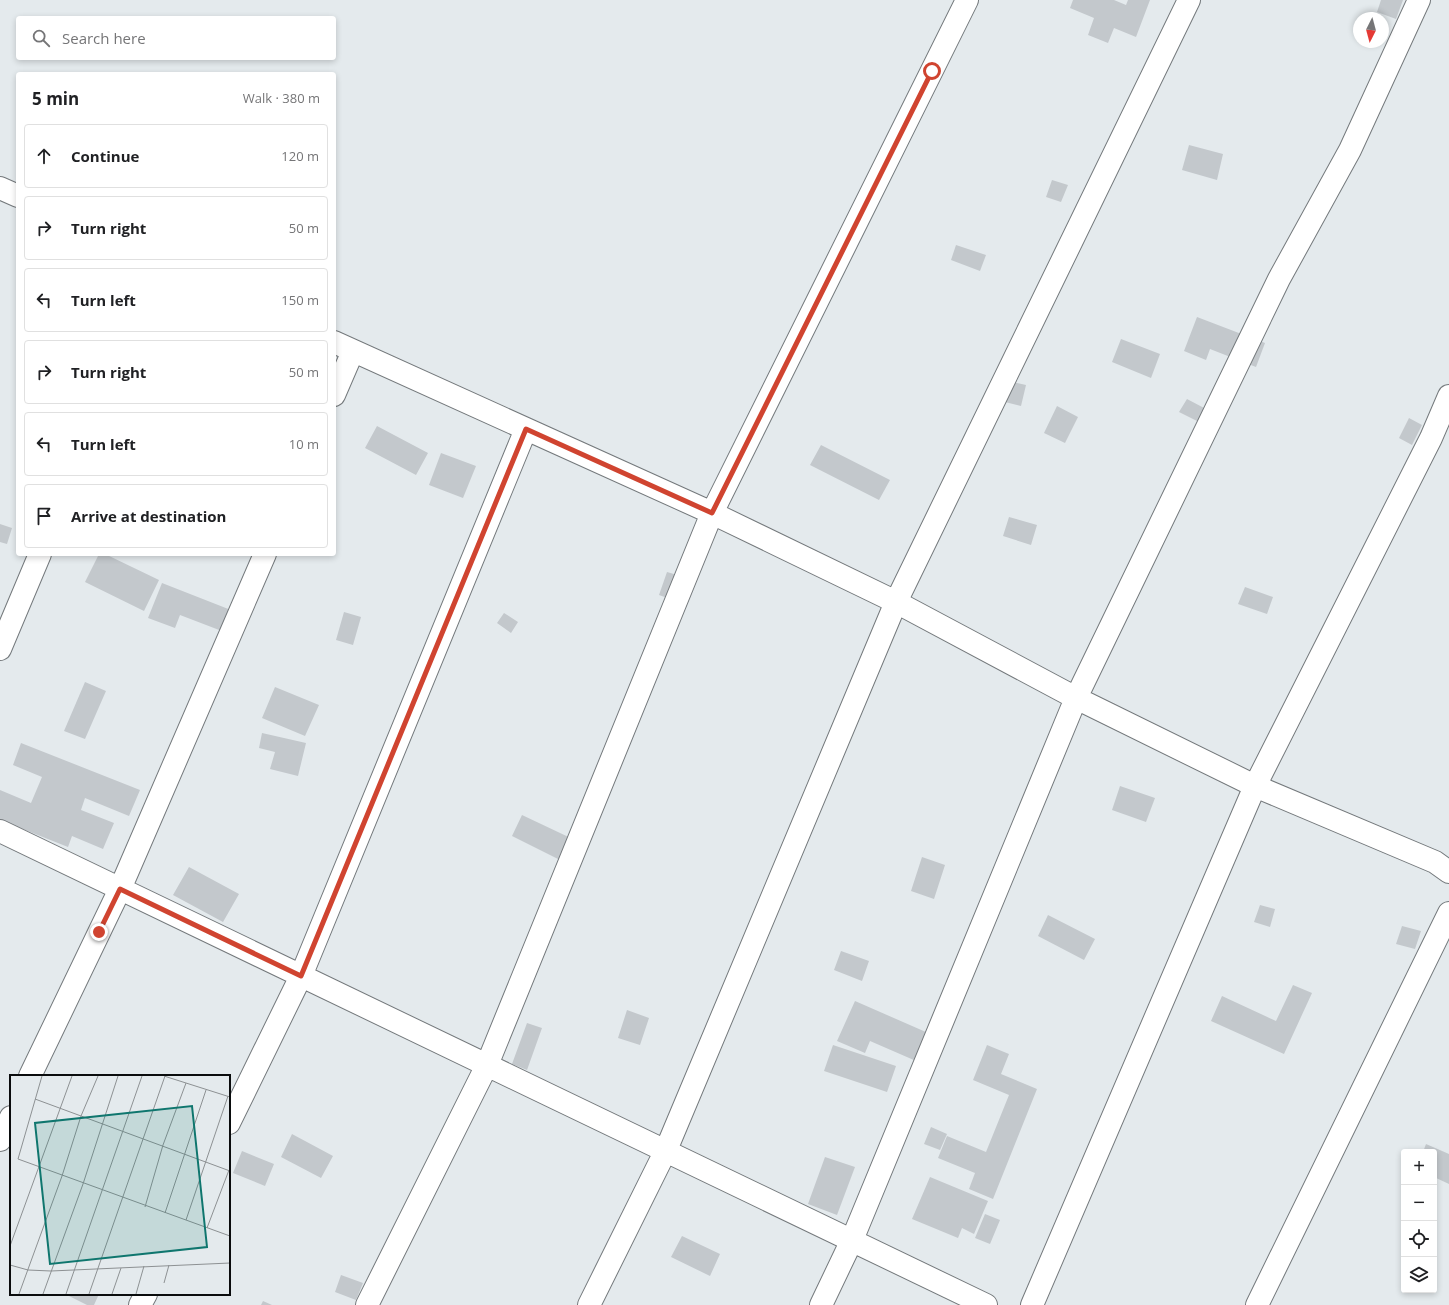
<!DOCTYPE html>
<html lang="en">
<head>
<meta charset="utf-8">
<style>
	:root { --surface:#fff; --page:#f6f6f6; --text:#202124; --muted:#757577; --line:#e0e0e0 }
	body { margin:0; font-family:"Open Sans",sans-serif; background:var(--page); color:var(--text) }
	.controls { position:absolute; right:12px; bottom:12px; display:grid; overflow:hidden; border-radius:4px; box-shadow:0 2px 6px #0003 }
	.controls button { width:36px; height:36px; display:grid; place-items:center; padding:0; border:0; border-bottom:1px solid var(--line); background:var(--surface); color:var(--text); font:20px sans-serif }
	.compass { position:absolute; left:1353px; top:12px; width:36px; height:36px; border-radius:50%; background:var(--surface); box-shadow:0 2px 6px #0003; rotate:186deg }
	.stop { position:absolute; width:12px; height:12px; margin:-9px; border:3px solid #d04430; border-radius:50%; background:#fff }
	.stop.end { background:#d04430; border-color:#fff; box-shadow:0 1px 4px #0008 }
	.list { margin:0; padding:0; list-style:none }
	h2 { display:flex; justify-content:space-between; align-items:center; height:52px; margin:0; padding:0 16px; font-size:17px }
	h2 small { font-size:13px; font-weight:400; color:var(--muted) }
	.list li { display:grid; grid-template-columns:26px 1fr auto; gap:12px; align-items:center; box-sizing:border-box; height:64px; margin:0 8px 8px; padding:0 8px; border:1px solid var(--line); border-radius:4px }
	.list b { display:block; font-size:15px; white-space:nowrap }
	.list em { font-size:13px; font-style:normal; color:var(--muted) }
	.icon { flex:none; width:22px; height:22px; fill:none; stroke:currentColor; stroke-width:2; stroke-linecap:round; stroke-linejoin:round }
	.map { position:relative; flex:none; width:1449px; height:1305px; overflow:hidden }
	.search { position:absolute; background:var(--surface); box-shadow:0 2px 6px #0003; left:16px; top:16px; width:320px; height:44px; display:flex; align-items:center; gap:10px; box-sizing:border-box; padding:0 14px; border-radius:4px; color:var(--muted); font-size:15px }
	.panel { position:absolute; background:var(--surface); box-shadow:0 2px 6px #0003; left:16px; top:72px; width:320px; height:484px; border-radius:4px }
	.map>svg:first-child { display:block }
	.building { fill:#c3c8cc }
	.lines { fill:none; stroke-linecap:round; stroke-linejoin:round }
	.minor-casing { stroke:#74797c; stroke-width:24 }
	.minor { stroke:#fff; stroke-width:22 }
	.route { stroke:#d04430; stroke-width:5 }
	.inset-road { fill:none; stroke:#8d9193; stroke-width:1 }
	.view { fill:#0f766e; fill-opacity:0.15; stroke:#0f766e; stroke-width:2 }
	.inset-edge { fill:none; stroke:#0a0c0d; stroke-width:2 }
</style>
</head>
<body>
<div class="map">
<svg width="1449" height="1305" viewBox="0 0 1449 1305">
	<rect width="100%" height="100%" fill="#e4eaed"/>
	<!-- building -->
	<path class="building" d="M 1073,0 L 1114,0 L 1126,5 L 1128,0 L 1150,0 L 1136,37 L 1114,28 L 1108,43 L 1088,35 L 1094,18 L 1070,8 Z
		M 1381,0 L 1403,0 L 1396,19 L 1377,12 Z
		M 1189,145 L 1223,154 L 1217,180 L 1182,170 Z
		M 1052,180 L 1068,185 L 1061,202 L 1046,197 Z
		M 956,245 L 986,255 L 980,271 L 951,260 Z
		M 1197,317 L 1265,343 L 1256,367 L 1210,349 L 1206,360 L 1184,351 Z
		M 1121,339 L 1160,354 L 1151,378 L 1112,362 Z
		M 998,379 L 1026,385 L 1021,406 L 993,399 Z
		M 1187,399 L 1206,409 L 1199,422 L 1179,412 Z
		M 1057,406 L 1078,417 L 1065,443 L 1044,433 Z
		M 1409,418 L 1422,425 L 1412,445 L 1399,438 Z
		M 377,426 L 428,453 L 416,475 L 365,448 Z
		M 821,445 L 890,480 L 879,500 L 810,465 Z
		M 441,453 L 476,466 L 463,498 L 429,485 Z
		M 1009,517 L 1037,525 L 1031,545 L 1003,536 Z
		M 0,524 L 12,528 L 7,544 L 0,542 Z
		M 99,554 L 105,554 L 159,580 L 144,611 L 85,582 Z
		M 667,572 L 684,577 L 676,601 L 659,595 Z
		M 162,583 L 236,612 L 227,633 L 180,615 L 175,628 L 148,618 Z
		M 1245,587 L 1273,597 L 1267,614 L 1238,604 Z
		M 344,612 L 361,617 L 353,645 L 336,640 Z
		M 504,613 L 518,622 L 511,633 L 497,623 Z
		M 85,682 L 106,691 L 85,739 L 64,731 Z
		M 275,687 L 319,705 L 305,736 L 262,718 Z
		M 262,733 L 306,743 L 298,776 L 270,769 L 275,752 L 259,748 Z
		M 21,743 L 140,790 L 129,816 L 85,798 L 81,810 L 114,823 L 103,849 L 72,836 L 68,847 L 0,820 L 0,790 L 31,803 L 42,777 L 13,765 Z
		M 1120,786 L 1155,798 L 1146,822 L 1112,810 Z
		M 522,815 L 577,841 L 566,863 L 512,836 Z
		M 922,857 L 945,865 L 934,899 L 911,891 Z
		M 189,867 L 239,894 L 223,922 L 173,895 Z
		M 1260,905 L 1275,909 L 1270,927 L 1254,922 Z
		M 1048,915 L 1095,939 L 1084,960 L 1038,936 Z
		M 1402,926 L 1421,931 L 1415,949 L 1396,944 Z
		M 841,951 L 869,961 L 862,981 L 834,970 Z
		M 1293,985 L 1312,993 L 1284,1054 L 1211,1021 L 1222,996 L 1276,1021 Z
		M 855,1001 L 935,1036 L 923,1064 L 870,1041 L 865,1053 L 837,1041 Z
		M 627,1010 L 649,1018 L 640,1045 L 618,1038 Z
		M 527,1023 L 542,1028 L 527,1070 L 512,1064 Z
		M 833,1045 L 896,1066 L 887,1092 L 824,1071 Z
		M 987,1045 L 1009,1054 L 1001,1074 L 1037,1089 L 993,1199 L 969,1189 L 975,1173 L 938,1158 L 947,1136 L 986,1152 L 1009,1095 L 973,1080 Z
		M 931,1127 L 947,1134 L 940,1150 L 924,1144 Z
		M 292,1134 L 333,1156 L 321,1178 L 281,1157 Z
		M 1426,1144 L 1449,1154 L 1449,1184 L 1434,1177 L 1434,1152 L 1423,1152 Z
		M 242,1151 L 274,1164 L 265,1186 L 233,1173 Z
		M 825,1157 L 855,1167 L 837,1215 L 808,1204 Z
		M 930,1177 L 988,1201 L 974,1234 L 962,1228 L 958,1238 L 912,1219 Z
		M 985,1214 L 1000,1220 L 990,1244 L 975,1238 Z
		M 682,1236 L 720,1254 L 710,1276 L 671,1257 Z
		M 341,1275 L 363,1283 L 356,1300 L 335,1292 Z
		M 65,1294 L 99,1294 L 94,1305 L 87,1305 Z
		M 263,1301 L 272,1305 L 261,1305 Z"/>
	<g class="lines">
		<!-- minor casing -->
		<g class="minor-casing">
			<path id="minor" d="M 0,188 L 18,196
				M 334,342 L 712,513 L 896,602 L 1076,698 L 1255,786 L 1435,862 L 1449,872
				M 334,395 L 353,351
				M 0,649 L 40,554
				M 0,831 L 986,1305
				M 30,1076 L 120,889 L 265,554
				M 229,1123 L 301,976 L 526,429
				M 0,1140 L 11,1117
				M 140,1305 L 146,1294
				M 367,1305 L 487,1065 L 712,513 L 967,0
				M 589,1305 L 666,1150 L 896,602 L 1189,0
				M 821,1305 L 852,1240 L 1076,698 L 1279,279 L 1350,150 L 1419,0
				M 1032,1305 L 1255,786 L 1431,438 L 1449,396
				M 1257,1305 L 1449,913"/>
		</g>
		<!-- minor -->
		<use href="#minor" class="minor"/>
	</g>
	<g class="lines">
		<!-- route -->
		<path class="route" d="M 99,932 L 120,889 L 301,976 L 526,429 L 712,513 L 932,71"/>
	</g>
	<!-- overview -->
	<g transform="translate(10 1075)">
		<rect width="220" height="220" fill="#e4eaed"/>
		<path class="inset-road" d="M 32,1 L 8,84 L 220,161M 154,1 L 220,22M 25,24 L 220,96M 135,132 L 153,70 L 176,8M 155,138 L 196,15M 176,145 L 218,21M 197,153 L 219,95M 0,171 L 62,1M 0,190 L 18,195 L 41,196 L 220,188M 154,208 L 159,190M 9,219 L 52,101 L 71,41 L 88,1M 33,219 L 73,109 L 108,1M 56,219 L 132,1M 79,219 L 155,1M 102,219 L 111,193M 126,219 L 134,191"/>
		<path class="view" d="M 182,31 L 197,172 L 40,189 L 25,48 Z"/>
		<rect width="220" height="220" class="inset-edge"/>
	</g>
</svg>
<div class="controls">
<button>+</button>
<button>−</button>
<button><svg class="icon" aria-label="locate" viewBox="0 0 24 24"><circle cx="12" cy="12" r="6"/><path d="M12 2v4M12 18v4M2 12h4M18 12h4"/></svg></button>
<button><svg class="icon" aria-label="layers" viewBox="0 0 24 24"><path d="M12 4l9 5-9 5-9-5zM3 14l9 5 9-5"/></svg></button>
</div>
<svg class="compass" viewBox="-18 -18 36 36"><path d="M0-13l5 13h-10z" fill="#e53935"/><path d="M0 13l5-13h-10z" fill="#757577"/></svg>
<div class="stop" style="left:932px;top:71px"></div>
<div class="stop end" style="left:99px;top:932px"></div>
<div class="search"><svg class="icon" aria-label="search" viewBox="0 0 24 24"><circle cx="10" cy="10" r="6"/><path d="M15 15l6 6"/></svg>Search here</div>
<section class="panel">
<h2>5 min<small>Walk · 380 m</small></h2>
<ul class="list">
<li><svg class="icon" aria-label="ahead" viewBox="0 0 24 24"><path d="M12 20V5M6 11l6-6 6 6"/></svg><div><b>Continue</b></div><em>120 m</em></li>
<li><svg class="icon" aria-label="right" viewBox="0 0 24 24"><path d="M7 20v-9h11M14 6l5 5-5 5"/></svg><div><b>Turn right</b></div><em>50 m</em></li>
<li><svg class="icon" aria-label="left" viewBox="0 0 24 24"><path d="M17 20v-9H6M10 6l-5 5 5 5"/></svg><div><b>Turn left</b></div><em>150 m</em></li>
<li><svg class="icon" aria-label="right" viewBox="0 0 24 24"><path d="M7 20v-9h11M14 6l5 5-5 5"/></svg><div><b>Turn right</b></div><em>50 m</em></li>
<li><svg class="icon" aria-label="left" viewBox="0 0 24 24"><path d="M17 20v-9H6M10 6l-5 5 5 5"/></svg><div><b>Turn left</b></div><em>10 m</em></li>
<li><svg class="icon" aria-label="arrive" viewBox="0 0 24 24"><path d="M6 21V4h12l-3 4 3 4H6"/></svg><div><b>Arrive at destination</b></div></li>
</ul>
</section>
</div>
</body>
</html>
